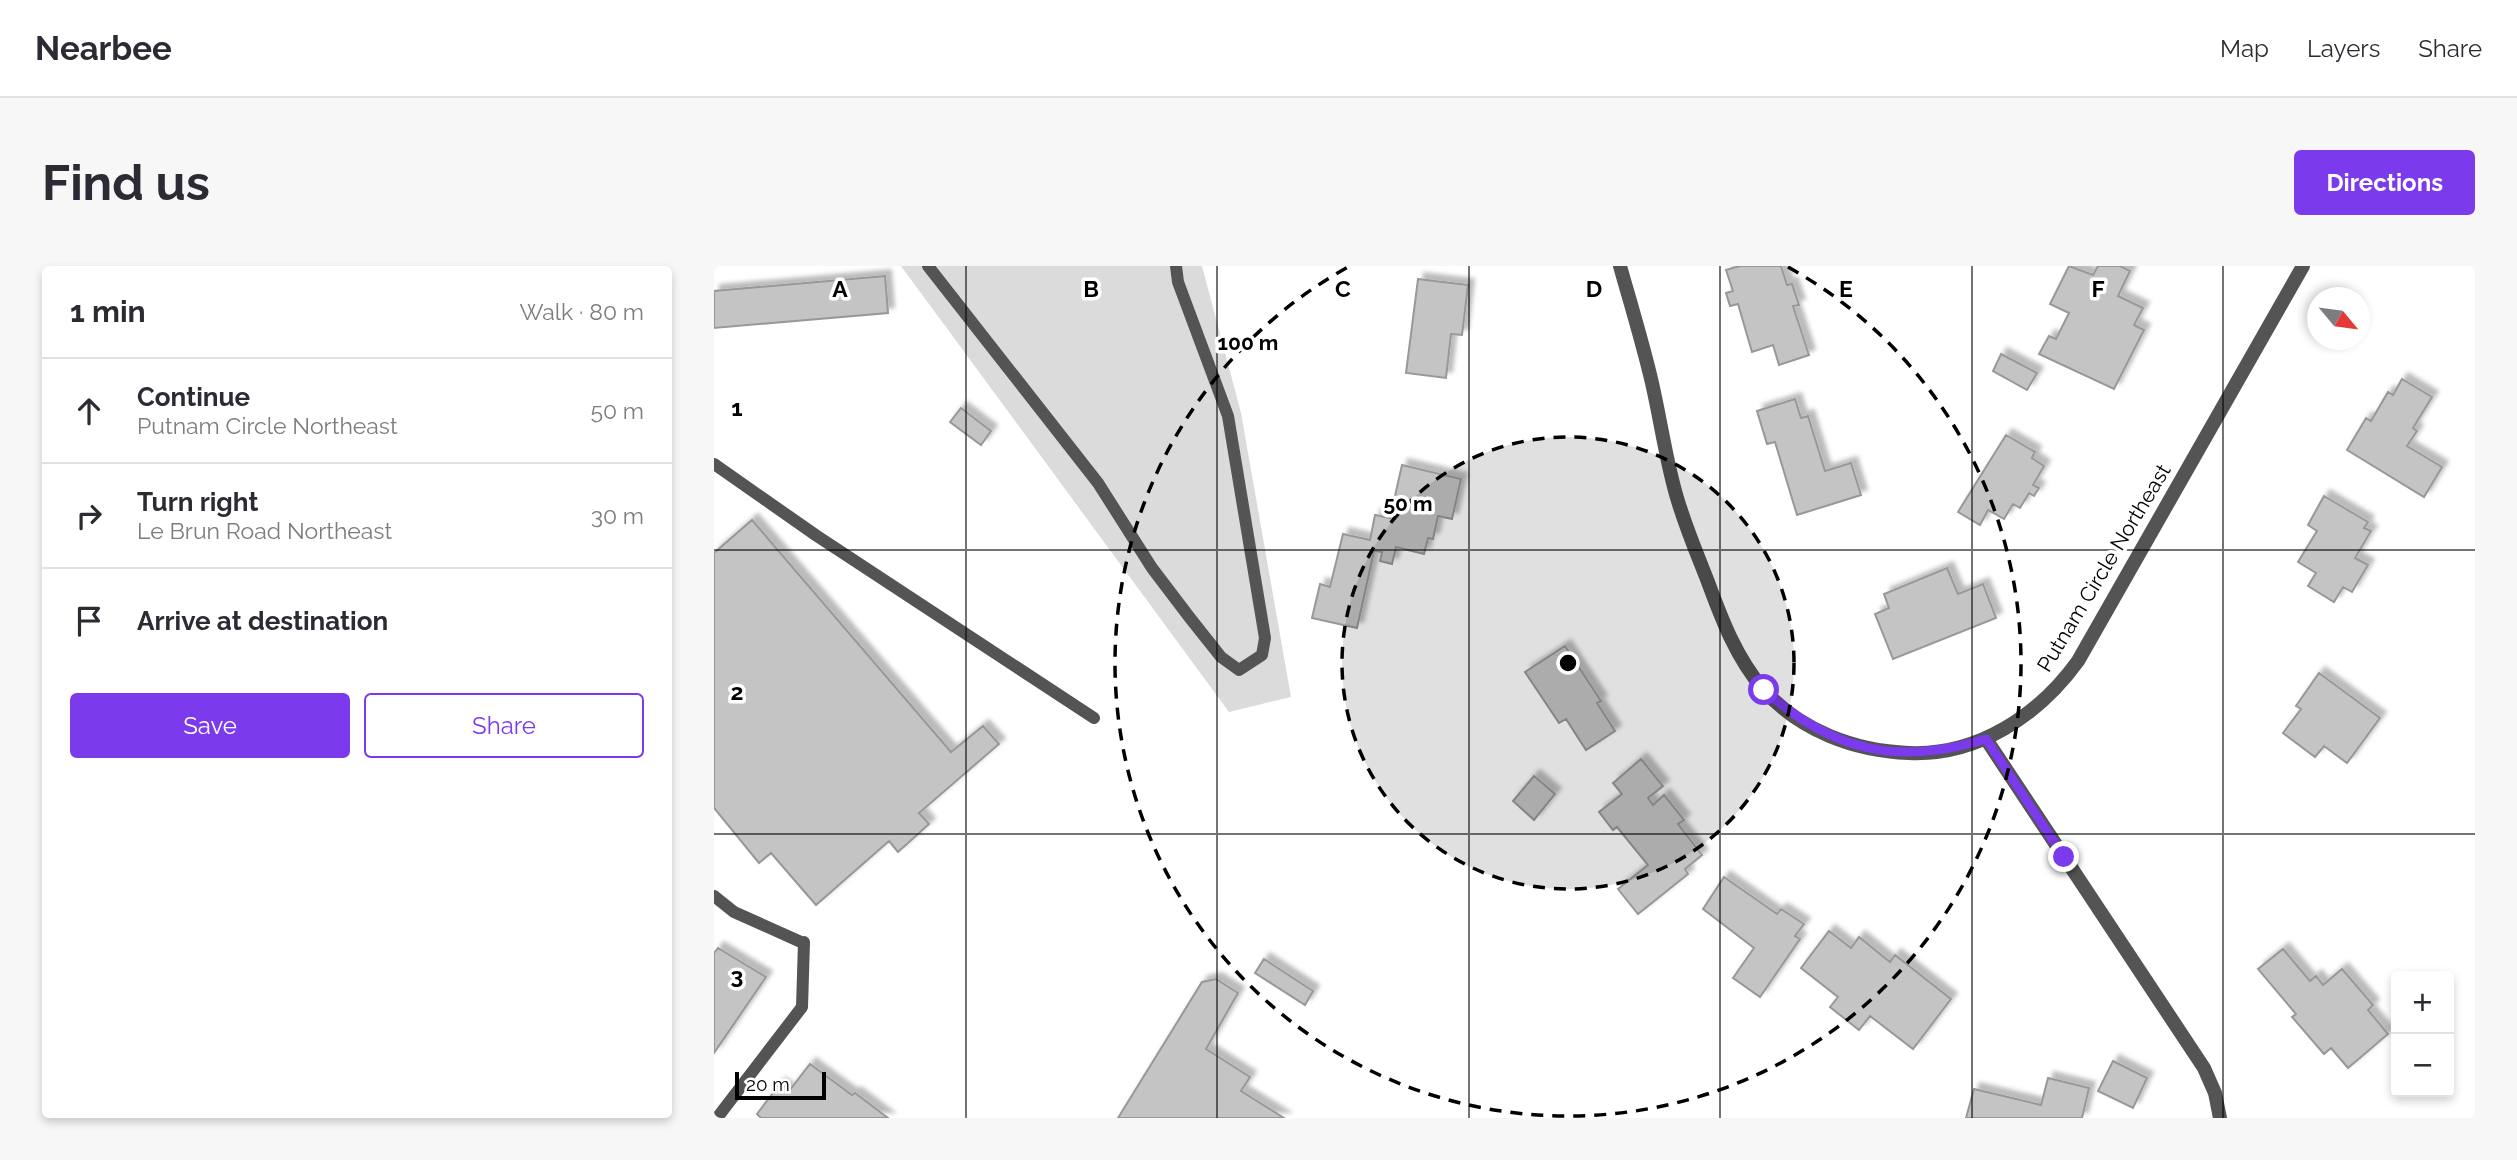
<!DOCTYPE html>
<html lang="en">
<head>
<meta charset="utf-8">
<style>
	:root { --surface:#fff; --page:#f7f7f7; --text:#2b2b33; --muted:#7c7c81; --line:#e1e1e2; --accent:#7c3aed }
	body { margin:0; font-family:Raleway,sans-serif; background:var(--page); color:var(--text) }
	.controls { position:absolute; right:21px; bottom:21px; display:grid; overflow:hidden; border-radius:7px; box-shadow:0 4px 10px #0003 }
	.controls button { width:63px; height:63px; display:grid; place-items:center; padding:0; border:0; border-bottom:2px solid var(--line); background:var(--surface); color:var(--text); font:35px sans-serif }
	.compass { position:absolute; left:1593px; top:21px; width:63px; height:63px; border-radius:50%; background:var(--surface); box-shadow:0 4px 10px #0003; rotate:119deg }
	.scale { position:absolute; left:21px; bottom:18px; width:91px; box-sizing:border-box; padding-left:7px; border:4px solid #000; border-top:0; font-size:19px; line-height:24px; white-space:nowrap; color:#000; -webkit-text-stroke:5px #fff; paint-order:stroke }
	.stop { position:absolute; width:21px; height:21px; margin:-16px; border:5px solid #7c3aed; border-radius:50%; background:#fff }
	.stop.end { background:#7c3aed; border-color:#fff; box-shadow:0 2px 7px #0008 }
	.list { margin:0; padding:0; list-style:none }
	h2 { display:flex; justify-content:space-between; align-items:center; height:91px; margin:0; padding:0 28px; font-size:30px }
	h2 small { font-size:23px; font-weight:400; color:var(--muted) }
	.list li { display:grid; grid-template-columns:46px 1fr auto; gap:21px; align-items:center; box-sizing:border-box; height:105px; padding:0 28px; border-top:2px solid var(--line) }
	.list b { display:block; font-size:26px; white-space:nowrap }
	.list p { margin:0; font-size:23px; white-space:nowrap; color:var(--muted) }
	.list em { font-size:23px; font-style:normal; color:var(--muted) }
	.actions { display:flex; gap:14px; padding:21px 28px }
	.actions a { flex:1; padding:16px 0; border:2px solid var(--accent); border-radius:7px; text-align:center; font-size:24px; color:var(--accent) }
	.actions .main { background:var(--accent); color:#fff }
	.icon { flex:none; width:38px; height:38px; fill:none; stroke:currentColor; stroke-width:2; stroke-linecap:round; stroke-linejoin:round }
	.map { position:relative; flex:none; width:1761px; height:852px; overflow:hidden; border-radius:7px }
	header { display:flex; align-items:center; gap:42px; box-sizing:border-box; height:98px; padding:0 35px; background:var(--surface); border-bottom:2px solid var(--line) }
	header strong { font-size:33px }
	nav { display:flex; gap:38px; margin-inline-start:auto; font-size:24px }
	.intro { display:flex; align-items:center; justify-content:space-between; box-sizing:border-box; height:168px; padding:0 42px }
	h1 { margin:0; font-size:49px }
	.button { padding:18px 32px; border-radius:7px; background:var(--accent); color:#fff; font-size:24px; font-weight:700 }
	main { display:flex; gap:42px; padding:0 42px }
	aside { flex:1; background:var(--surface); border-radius:7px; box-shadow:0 4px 10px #0003 }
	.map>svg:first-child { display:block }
	.green { fill:#dbdbdb }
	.building { fill:#c4c4c4; stroke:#989898; stroke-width:2; filter:url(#shadow) }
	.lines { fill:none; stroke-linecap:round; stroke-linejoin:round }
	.service { stroke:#545454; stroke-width:12 }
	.minor { stroke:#545454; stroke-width:14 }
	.route { stroke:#7c3aed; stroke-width:9 }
	.grid { fill:none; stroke:#000; stroke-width:2; stroke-opacity:0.55 }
	.ring { fill:none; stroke:#000; stroke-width:3.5; stroke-dasharray:12 9 }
	.labels { text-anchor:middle; stroke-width:7; stroke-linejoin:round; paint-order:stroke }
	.street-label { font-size:21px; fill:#000; stroke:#fff }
	.grid-label { font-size:23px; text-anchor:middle; font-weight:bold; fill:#000; stroke:#fff; stroke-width:7; stroke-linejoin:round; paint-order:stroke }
	.centre { fill:#000; stroke:#fff; stroke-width:3.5 }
	.ring-label { font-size:21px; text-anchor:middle; font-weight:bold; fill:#000; stroke:#fff; stroke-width:7; stroke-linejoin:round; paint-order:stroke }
</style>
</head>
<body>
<header>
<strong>Nearbee</strong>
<nav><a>Map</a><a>Layers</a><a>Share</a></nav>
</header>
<div class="intro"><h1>Find us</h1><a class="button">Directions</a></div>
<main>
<aside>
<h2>1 min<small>Walk · 80 m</small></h2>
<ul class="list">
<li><svg class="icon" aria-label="ahead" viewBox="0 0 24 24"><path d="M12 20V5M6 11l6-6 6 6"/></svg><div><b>Continue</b><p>Putnam Circle Northeast</p></div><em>50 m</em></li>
<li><svg class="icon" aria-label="right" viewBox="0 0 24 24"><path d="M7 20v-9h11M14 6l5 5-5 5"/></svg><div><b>Turn right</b><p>Le Brun Road Northeast</p></div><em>30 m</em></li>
<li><svg class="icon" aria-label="arrive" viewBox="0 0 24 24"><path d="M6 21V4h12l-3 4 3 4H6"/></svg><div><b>Arrive at destination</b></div></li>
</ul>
<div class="actions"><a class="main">Save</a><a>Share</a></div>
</aside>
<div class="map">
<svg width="1761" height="852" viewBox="0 0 1761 852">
	<defs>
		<filter id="shadow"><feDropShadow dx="6" dy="-6" stdDeviation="2" flood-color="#0004"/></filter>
	</defs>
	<rect width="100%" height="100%" fill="#fff"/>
	<!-- green -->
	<path class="green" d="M 187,0 L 488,0 L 527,147 L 577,431 L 515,446 Z"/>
	<!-- building -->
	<path class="building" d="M 1026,0 L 1067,0 L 1073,19 L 1078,18 L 1085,39 L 1079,40 L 1095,89 L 1065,99 L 1059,79 L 1038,86 L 1024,38 L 1016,40 L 1012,27 L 1019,25 L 1012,4 Z
		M 1355,0 L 1379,9 L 1384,0 L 1406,0 L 1416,5 L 1404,30 L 1429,42 L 1420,59 L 1430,64 L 1400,123 L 1325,88 L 1335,70 L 1342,73 L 1355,47 L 1336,38 Z
		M 171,10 L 174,47 L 0,62 L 0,25 Z
		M 704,13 L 754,19 L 748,69 L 737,68 L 732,112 L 692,107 Z
		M 1287,88 L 1323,107 L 1313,124 L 1279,105 Z
		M 1688,113 L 1718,131 L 1699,162 L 1703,165 L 1693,180 L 1728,201 L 1710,231 L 1633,184 L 1652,152 L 1657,155 L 1674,126 L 1679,129 Z
		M 1081,133 L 1087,152 L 1094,150 L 1111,205 L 1137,197 L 1147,229 L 1083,249 L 1061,176 L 1053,178 L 1043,145 Z
		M 247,142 L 277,165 L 267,179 L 236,156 Z
		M 1292,169 L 1321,186 L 1318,192 L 1330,200 L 1319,219 L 1325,222 L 1320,230 L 1315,227 L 1306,242 L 1299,238 L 1290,253 L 1274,244 L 1266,259 L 1244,246 Z
		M 688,199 L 747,213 L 738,253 L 724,250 L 719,273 L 714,272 L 710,288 L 682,281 L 678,298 L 666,295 L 668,286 L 660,285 L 643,362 L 598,352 L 606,318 L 616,321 L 629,268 L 656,274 L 661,249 L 676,252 Z
		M 1610,230 L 1654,256 L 1650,262 L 1657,265 L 1641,292 L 1654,299 L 1638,326 L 1629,321 L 1620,336 L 1594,320 L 1602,307 L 1584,296 L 1603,265 L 1594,259 Z
		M 38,254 L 237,486 L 269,460 L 285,478 L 205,547 L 215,558 L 184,586 L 175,575 L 102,639 L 57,587 L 45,597 L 0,542 L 0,287 Z
		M 1233,302 L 1244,328 L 1269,318 L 1282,352 L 1179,393 L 1161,348 L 1175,342 L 1170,328 Z
		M 851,380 L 887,435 L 883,437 L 901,465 L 872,484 L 852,453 L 845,457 L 811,406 Z
		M 1605,407 L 1666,452 L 1633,497 L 1610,480 L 1601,491 L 1569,467 L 1587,443 L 1582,440 Z
		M 927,493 L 949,520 L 934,532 L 939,539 L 950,529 L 970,554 L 964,558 L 988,589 L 971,603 L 974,608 L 924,648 L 904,623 L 934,599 L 903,561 L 899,564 L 885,546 L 908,528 L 899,517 Z
		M 820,510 L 841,528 L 820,554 L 799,535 Z
		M 1010,611 L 1063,648 L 1067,643 L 1090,658 L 1081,670 L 1086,673 L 1046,731 L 1019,712 L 1040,682 L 989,643 Z
		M 1115,665 L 1137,682 L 1145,671 L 1176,696 L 1181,689 L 1237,733 L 1199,783 L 1156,750 L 1145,764 L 1116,741 L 1124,731 L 1087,702 Z
		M 4,682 L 52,711 L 0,787 L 0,687 Z
		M 1569,683 L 1596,715 L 1602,710 L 1609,719 L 1628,703 L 1659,739 L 1654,744 L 1674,768 L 1634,802 L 1617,782 L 1610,788 L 1578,751 L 1582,748 L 1544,703 Z
		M 550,693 L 599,725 L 591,739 L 541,707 Z
		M 502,713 L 524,727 L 492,783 L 536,811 L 527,825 L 570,852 L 404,852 L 488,716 Z
		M 1399,795 L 1433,812 L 1419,842 L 1384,825 Z
		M 96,798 L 138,829 L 141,827 L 174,852 L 47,852 L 43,848 L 66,818 L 75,825 Z
		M 1334,812 L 1375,822 L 1368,852 L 1252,852 L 1260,823 L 1327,839 Z"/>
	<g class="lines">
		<!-- service -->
		<path class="service" d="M 214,0 L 384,217 L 438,302 L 476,352 L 507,391 L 525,404 L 548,389 L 551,372 L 514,150 L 464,16 L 462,0
			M 0,198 L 103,270 L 380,452
			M 0,630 L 20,646 L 87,676
			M 3,852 L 88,741 L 90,676"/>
		<!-- minor -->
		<path class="minor" d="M 906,0 C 917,39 929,78 938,117 C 946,152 951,187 960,221 C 968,253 982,285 994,316 C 1008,354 1022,391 1049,423 C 1086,465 1141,485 1195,487 C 1264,490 1325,449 1364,395 L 1589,0
			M 1272,473 L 1490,802 L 1501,827 L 1506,852"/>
	</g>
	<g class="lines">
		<!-- route -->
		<path class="route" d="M 1050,424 C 1119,486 1185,500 1272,473 L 1350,591"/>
	</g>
	<!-- grid -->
	<path class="grid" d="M 252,0 L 252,852M 503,0 L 503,852M 755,0 L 755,852M 1006,0 L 1006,852M 1258,0 L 1258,852M 1509,0 L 1509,852M 0,284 L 1761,284M 0,568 L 1761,568"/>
	<!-- distance rings -->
	<circle cx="854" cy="397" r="226" fill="#000" fill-opacity=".12"/>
	<g class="ring">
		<circle cx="854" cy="397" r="226"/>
		<path d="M1074 1A453 453 0 1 1 634 1"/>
	</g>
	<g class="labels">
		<!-- street labels -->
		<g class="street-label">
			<text transform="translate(1390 302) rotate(-59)" y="7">Putnam Circle Northeast</text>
		</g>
	</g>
	<g class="grid-label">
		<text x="126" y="31">A</text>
		<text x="377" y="31">B</text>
		<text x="629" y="31">C</text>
		<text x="880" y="31">D</text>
		<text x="1132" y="31">E</text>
		<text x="1384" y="31">F</text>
		<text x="23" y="150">1</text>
		<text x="23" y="434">2</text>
		<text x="23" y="718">3</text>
	</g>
	<circle cx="854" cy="397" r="10" class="centre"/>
	<g class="ring-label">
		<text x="534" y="84">100 m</text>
		<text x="694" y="245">50 m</text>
	</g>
</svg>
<div class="controls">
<button>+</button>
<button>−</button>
</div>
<svg class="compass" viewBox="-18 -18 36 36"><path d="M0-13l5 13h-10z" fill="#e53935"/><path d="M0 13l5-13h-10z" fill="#7c7c81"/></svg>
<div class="scale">20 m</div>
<div class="stop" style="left:1050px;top:424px"></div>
<div class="stop end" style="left:1350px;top:591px"></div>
</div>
</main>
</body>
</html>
